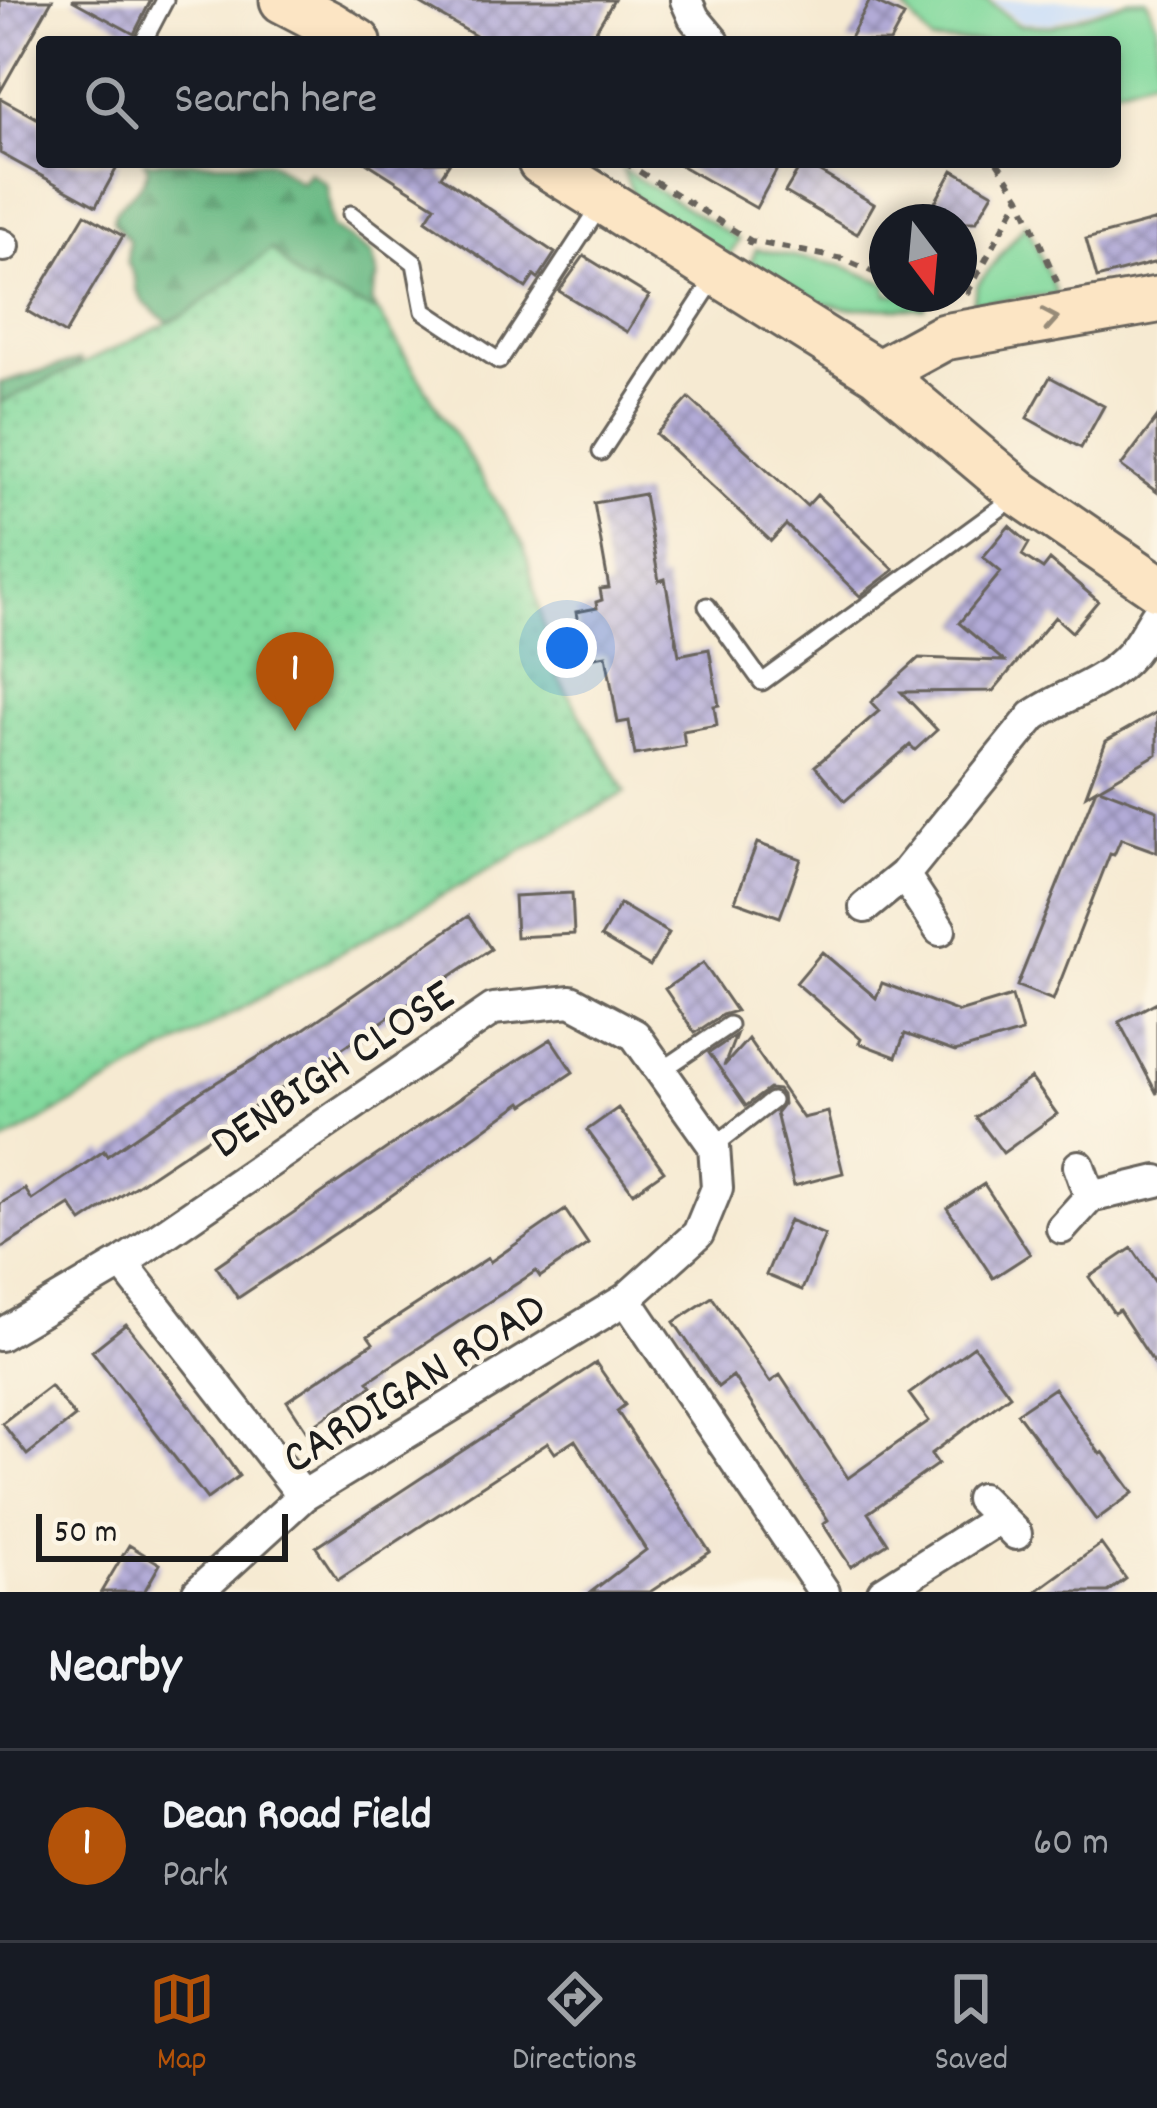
<!DOCTYPE html>
<html lang="en">
<head>
<meta charset="utf-8">
<style>
	:root { --surface:#171b24; --page:#242831; --text:#f1f3f6; --muted:#9ea1a6; --line:#363941; --accent:#b45309 }
	body { margin:0; font-family:Dekko,sans-serif; background:var(--page); color:var(--text) }
	.compass { position:absolute; left:869px; top:204px; width:108px; height:108px; border-radius:50%; background:var(--surface); box-shadow:0 6px 18px #0003; rotate:164deg }
	.scale { position:absolute; left:36px; bottom:30px; width:252px; box-sizing:border-box; padding-left:12px; border:6px solid #1c1c1c; border-top:0; font-size:33px; line-height:42px; white-space:nowrap; color:#1c1c1c; -webkit-text-stroke:9px #fcf5e5; paint-order:stroke }
	.you { position:absolute; left:567px; top:648px; width:42px; height:42px; margin:-30px; border:9px solid #fff; border-radius:50%; background:#1a73e8; box-shadow:0 0 0 18px #1a73e833 }
	.badge { display:grid; place-items:center; width:78px; height:78px; border-radius:50%; background:var(--accent); color:#fff; font-size:39px; font-weight:700 }
	.pin { position:absolute; translate:-50% -99px; filter:drop-shadow(0 3px 6px #0008) }
	.pin::after { content:''; position:absolute; top:63px; width:42px; height:36px; background:inherit; clip-path:polygon(0 0,100% 0,50% 100%) }
	.list { margin:0; padding:0; list-style:none }
	h2 { display:flex; justify-content:space-between; align-items:center; height:156px; margin:0; padding:0 48px; font-size:51px }
	h2 small { font-size:39px; font-weight:400; color:var(--muted) }
	.list li { display:grid; grid-template-columns:78px 1fr auto; gap:36px; align-items:center; box-sizing:border-box; height:192px; padding:0 48px; border-top:3px solid var(--line) }
	.list b { display:block; font-size:45px; white-space:nowrap }
	.list p { margin:0; font-size:39px; white-space:nowrap; color:var(--muted) }
	.list em { font-size:39px; font-style:normal; color:var(--muted) }
	.icon { flex:none; width:66px; height:66px; fill:none; stroke:currentColor; stroke-width:2; stroke-linecap:round; stroke-linejoin:round }
	.map { position:relative; flex:none; width:1157px; height:1592px; overflow:hidden }
	.search { position:absolute; background:var(--surface); box-shadow:0 6px 18px #0003; left:36px; right:36px; top:36px; height:132px; display:flex; align-items:center; gap:30px; box-sizing:border-box; padding:0 42px; border-radius:12px; color:var(--muted); font-size:45px }
	.sheet { height:348px; background:var(--surface) }
	nav { display:flex; justify-content:space-around; align-items:center; box-sizing:border-box; height:168px; border-top:3px solid var(--line); background:var(--surface); font-size:33px; color:var(--muted) }
	nav a { display:grid; justify-items:center; gap:6px }
	nav .on { color:var(--accent) }
	.map>svg:first-child { display:block }
	.built { fill:#c8ddf9 }
	.grass { fill:#82d99d; stroke:#4f7a5c; stroke-width:3 }
	.forest { fill:url(#forest-firs); stroke:#426a50; stroke-width:3 }
	.park { fill:url(#park-dots); stroke:#4f7a5c; stroke-width:3 }
	.building { fill:url(#building-cross-hatch) }
	.lines { fill:none; stroke-linecap:round; stroke-linejoin:round }
	.lane-casing { stroke:#68645c; stroke-width:21 }
	.street-casing { stroke:#68645c; stroke-width:36 }
	.secondary-casing { stroke:#68645c; stroke-width:51 }
	.path { stroke:#68645c; stroke-width:6; stroke-dasharray:9 9; stroke-linecap:butt }
	.lane { stroke:#fff; stroke-width:15 }
	.street { stroke:#fff; stroke-width:30 }
	.secondary { stroke:#fce5c4; stroke-width:45 }
	.oneway { stroke:#978b78 }
	.labels { text-anchor:middle; stroke-width:9; stroke-linejoin:round; paint-order:stroke }
	.street-label { font-size:48px; fill:#1c1c1c; stroke:#fcf5e5 }
</style>
</head>
<body>
<div class="map">
<svg width="1157" height="1592" viewBox="0 0 1157 1592">
	<defs>
		<pattern id="forest-firs" width="22" height="20" patternUnits="userSpaceOnUse" patternTransform="scale(3)"><rect width="22" height="20" fill="#69b984"/><path d="M5 1l3.5 6h-7zM16 11l3.5 6h-7z" fill="#5a9e71"/></pattern>
		<pattern id="park-dots" width="8" height="8" patternUnits="userSpaceOnUse" patternTransform="scale(3)"><rect width="8" height="8" fill="#82d99d"/><path d="M2 2h.1M6 6h.1" fill="none" stroke="#70ba87" stroke-width="1.8" stroke-linecap="round"/></pattern>
		<pattern id="building-cross-hatch" width="8" height="8" patternUnits="userSpaceOnUse" patternTransform="scale(3)"><rect width="8" height="8" fill="#b2abd7"/><path d="M0 0l8 8M0 8l8-8" fill="none" stroke="#908aae"/></pattern>
	</defs>
	<rect width="100%" height="100%" fill="#fcf5e5"/>
	<filter id="ink" filterUnits="userSpaceOnUse"><feTurbulence type="fractalNoise" baseFrequency=".00833" numOctaves="2"/><feDisplacementMap in="SourceGraphic" scale="24" xChannelSelector="R" yChannelSelector="G"/><feConvolveMatrix kernelMatrix="1 2 1 2 8 2 1 2 1" color-interpolation-filters="sRGB"/></filter>
	<filter id="wash" filterUnits="userSpaceOnUse"><feTurbulence type="fractalNoise" baseFrequency=".004" numOctaves="4" result="noise"/><feDisplacementMap in="SourceGraphic" scale="48" xChannelSelector="R" yChannelSelector="G"/><feGaussianBlur stdDeviation="2.7" result="paint"/><feColorMatrix in="noise" values="0 0 0 0 0 0 0 0 0 0 0 0 0 0 0 0 0 1.4 0 .05"/><feComposite in="paint" operator="in"/></filter>
	<g filter="url(#wash)">
		<rect width="100%" height="100%" fill="#f6ead2"/>
		<!-- built -->
		<path class="built" d="M 992,0 L 1119,0 L 1051,23 L 1020,22 Z"/>
		<!-- grass -->
		<path class="grass" d="M 898,0 L 987,0 L 1018,25 L 1052,26 L 1130,0 L 1147,0 L 1157,25 L 1157,76 L 1115,89 L 1115,42 L 932,42 Z
			M 622,169 L 739,240 L 728,259 L 635,198 Z
			M 1026,223 L 1057,294 L 972,303 L 978,284 Z
			M 756,249 L 843,266 L 887,284 L 887,294 L 911,294 L 926,300 L 925,308 L 844,308 L 824,303 L 750,264 Z"/>
		<!-- forest -->
		<path class="forest" d="M 144,162 L 270,162 L 301,183 L 309,172 L 327,184 L 332,227 L 372,254 L 378,276 L 371,302 L 378,312 L 301,281 L 209,299 L 187,314 L 167,322 L 143,302 L 136,288 L 135,277 L 127,262 L 129,240 L 113,221 C 117,197 143,195 148,168 Z
			M 80,360 L 80,364 L 0,403 L 0,383 Z"/>
		<!-- park -->
		<path class="park" d="M 272,249 L 301,281 L 378,312 L 524,546 L 554,670 L 626,792 L 0,1144 L 0,403 L 187,314 Z"/>
		<g id="blocks">
			<!-- building -->
			<path class="building" d="M 0,0 L 52,0 L 0,92 Z
				M 72,0 L 151,0 L 134,34 Z
				M 414,0 L 614,0 L 589,42 L 486,42 Z
				M 870,0 L 904,16 L 890,42 L 848,42 Z
				M 0,98 L 42,121 L 42,162 L 120,162 L 96,206 L 0,153 Z
				M 366,162 L 450,162 L 441,176 L 555,253 L 538,279 L 534,276 L 526,288 L 426,220 L 435,206 Z
				M 675,162 L 781,162 L 756,208 Z
				M 803,162 L 874,204 L 857,234 L 785,192 Z
				M 953,170 L 993,193 L 976,222 L 924,222 Z
				M 85,214 L 123,236 L 65,334 L 27,311 Z
				M 1157,220 L 1157,262 L 1097,278 L 1086,239 Z
				M 584,256 L 649,296 L 627,332 L 559,291 Z
				M 1050,377 L 1104,406 L 1081,448 L 1027,418 Z
				M 689,398 L 807,506 L 817,495 L 894,570 L 860,596 L 786,525 L 771,541 L 656,434 Z
				M 1157,418 L 1157,492 L 1121,466 Z
				M 644,494 L 659,581 L 665,579 L 679,655 L 709,649 L 719,705 L 714,706 L 717,725 L 683,731 L 685,746 L 635,755 L 629,721 L 618,723 L 606,655 L 584,659 L 576,612 L 597,608 L 596,602 L 602,600 L 600,589 L 609,588 L 594,503 Z
				M 1009,526 L 1029,543 L 1022,555 L 1043,569 L 1050,560 L 1098,601 L 1072,632 L 1055,617 L 993,691 L 901,692 L 937,730 L 915,750 L 910,745 L 845,801 L 815,766 L 879,711 L 871,702 L 919,658 L 1004,661 L 959,623 L 1001,572 L 983,557 Z
				M 1157,712 L 1157,754 L 1099,788 L 1157,810 L 1157,852 L 1121,839 L 1114,855 L 1110,854 L 1053,1000 L 1017,986 L 1096,789 L 1086,795 L 1106,741 Z
				M 757,843 L 801,859 L 780,917 L 735,901 Z
				M 572,893 L 574,934 L 516,937 L 514,896 Z
				M 620,904 L 669,933 L 650,966 L 601,937 Z
				M 468,916 L 491,949 L 82,1222 L 70,1205 L 0,1249 L 0,1204 L 25,1189 L 32,1200 L 104,1151 L 107,1156 L 202,1091 L 301,1031 Z
				M 822,952 L 876,998 L 882,983 L 959,1012 L 1012,996 L 1022,1032 L 955,1052 L 905,1034 L 896,1057 L 859,1043 L 861,1039 L 796,983 Z
				M 703,963 L 736,1011 L 722,1015 L 695,1033 L 665,989 Z
				M 1157,1002 L 1157,1094 L 1119,1022 Z
				M 736,1035 L 724,1066 L 748,1039 L 803,1118 L 828,1112 L 843,1173 L 794,1186 L 776,1113 L 783,1104 L 782,1095 L 778,1090 L 769,1089 L 746,1106 L 709,1053 Z
				M 551,1039 L 573,1072 L 524,1105 L 522,1102 L 381,1203 L 238,1298 L 216,1266 L 476,1087 Z
				M 1031,1078 L 1057,1114 L 1003,1153 L 976,1117 Z
				M 618,1108 L 664,1171 L 633,1193 L 587,1130 Z
				M 984,1184 L 1030,1254 L 993,1278 L 947,1208 Z
				M 565,1210 L 588,1244 L 540,1277 L 536,1271 L 368,1381 L 372,1386 L 306,1430 L 287,1401 L 373,1343 L 368,1336 L 488,1258 L 490,1262 Z
				M 789,1220 L 825,1235 L 802,1290 L 766,1275 Z
				M 1132,1248 L 1157,1285 L 1157,1368 L 1119,1310 L 1114,1313 L 1089,1277 Z
				M 712,1297 L 770,1382 L 780,1375 L 848,1478 L 929,1421 L 909,1394 L 974,1346 L 1010,1395 L 931,1454 L 938,1464 L 868,1513 L 888,1543 L 851,1567 L 823,1524 L 828,1520 L 733,1376 L 718,1387 L 674,1322 Z
				M 126,1324 L 189,1404 L 239,1476 L 207,1499 L 92,1351 Z
				M 596,1363 L 625,1405 L 617,1411 L 710,1552 L 650,1592 L 591,1592 L 646,1550 L 575,1440 L 555,1453 L 548,1443 L 338,1580 L 316,1547 Z
				M 50,1386 L 75,1417 L 27,1455 L 2,1423 Z
				M 1054,1388 L 1100,1454 L 1103,1452 L 1133,1493 L 1096,1520 L 1017,1413 Z
				M 1101,1544 L 1126,1579 L 1108,1592 L 1035,1592 Z
				M 129,1545 L 160,1564 L 144,1592 L 101,1592 Z"/>
		</g>
	</g>
	<g filter="url(#ink)">
		<use href="#blocks" fill-opacity="0" stroke="#68645c" stroke-width="3"/>
		<g class="lines">
			<!-- lane casing -->
			<g class="lane-casing">
				<path id="lane" d="M 143,42 L 165,0
					M 351,214 L 415,263 L 424,311 L 499,361 L 601,205
					M 601,452 L 716,276
					M 707,606 L 762,682 L 1018,495
					M 661,1071 L 729,1025
					M 714,1146 L 772,1101"/>
			</g>
			<!-- street casing -->
			<g class="street-casing">
				<path id="street" d="M 686,0 L 694,18 L 714,42
					M 0,244 L 4,246
					M 904,875 L 940,930
					M 865,907 L 904,875 L 1033,716 C 1063,695 1106,683 1130,655 C 1141,643 1148,627 1157,614
					M 1079,1166 L 1090,1197
					M 1062,1228 L 1090,1197 L 1157,1181
					M 122,1263 L 303,1496
					M 626,1299 L 824,1592
					M 0,1335 L 122,1263 L 493,1009 L 571,1001 L 635,1035 L 714,1146 L 717,1188 L 698,1234 L 626,1299 L 303,1496 L 198,1592
					M 981,1499 L 1016,1534
					M 883,1592 L 999,1518"/>
			</g>
			<!-- secondary casing -->
			<g class="secondary-casing">
				<path id="secondary" d="M 283,0 L 331,25 L 358,42
					M 541,162 L 878,373 L 1020,493 L 1157,587
					M 878,373 L 944,337 L 1157,300"/>
			</g>
			<!-- path -->
			<path class="path" d="M 624,162 L 751,241
				M 997,162 L 1020,197 L 1057,282
				M 748,245 L 751,241 L 843,259 L 887,278
				M 967,294 L 1020,197"/>
			<!-- lane -->
			<use href="#lane" class="lane"/>
			<!-- street -->
			<use href="#street" class="street"/>
			<!-- secondary -->
			<use href="#secondary" class="secondary"/>
		</g>
		<!-- one-way arrows -->
		<defs><path id="oneway-chevron" d="M-2-3.5L2.5 0L-2 3.5" fill="none" stroke-width="1.6" stroke-linecap="round" stroke-linejoin="round" transform="scale(3)"/></defs>
		<use class="oneway" href="#oneway-chevron" transform="translate(1050 319) rotate(-10)"/>
	</g>
	<g class="labels">
		<!-- street labels -->
		<g class="street-label">
			<text transform="translate(330 1066) rotate(-34)" y="17">DENBIGH CLOSE</text>
			<text transform="translate(412 1380) rotate(-32)" y="17">CARDIGAN ROAD</text>
		</g>
	</g>
</svg>
<svg class="compass" viewBox="-18 -18 36 36"><path d="M0-13l5 13h-10z" fill="#e53935"/><path d="M0 13l5-13h-10z" fill="#9ea1a6"/></svg>
<div class="scale">50 m</div>
<div class="you"></div>
<div class="pin badge" style="left:295px;top:731px">1</div>
<div class="search"><svg class="icon" aria-label="search" viewBox="0 0 24 24"><circle cx="10" cy="10" r="6"/><path d="M15 15l6 6"/></svg>Search here</div>
</div>
<section class="sheet">
<h2>Nearby<small></small></h2>
<ul class="list">
<li><span class="badge">1</span><div><b>Dean Road Field</b><p>Park</p></div><em>60 m</em></li>
</ul>
</section>
<nav>
<a class="on"><svg class="icon" aria-label="map" viewBox="0 0 24 24"><path d="M3 6l6-2 6 2 6-2v14l-6 2-6-2-6 2zM9 4v14M15 6v14"/></svg>Map</a>
<a><svg class="icon" aria-label="directions" viewBox="0 0 24 24"><path d="M12 3l9 9-9 9-9-9zM9 14v-3h6M13 9l2 2-2 2"/></svg>Directions</a>
<a><svg class="icon" aria-label="saved" viewBox="0 0 24 24"><path d="M7 4h10v16l-5-4-5 4z"/></svg>Saved</a>
</nav>
</body>
</html>
